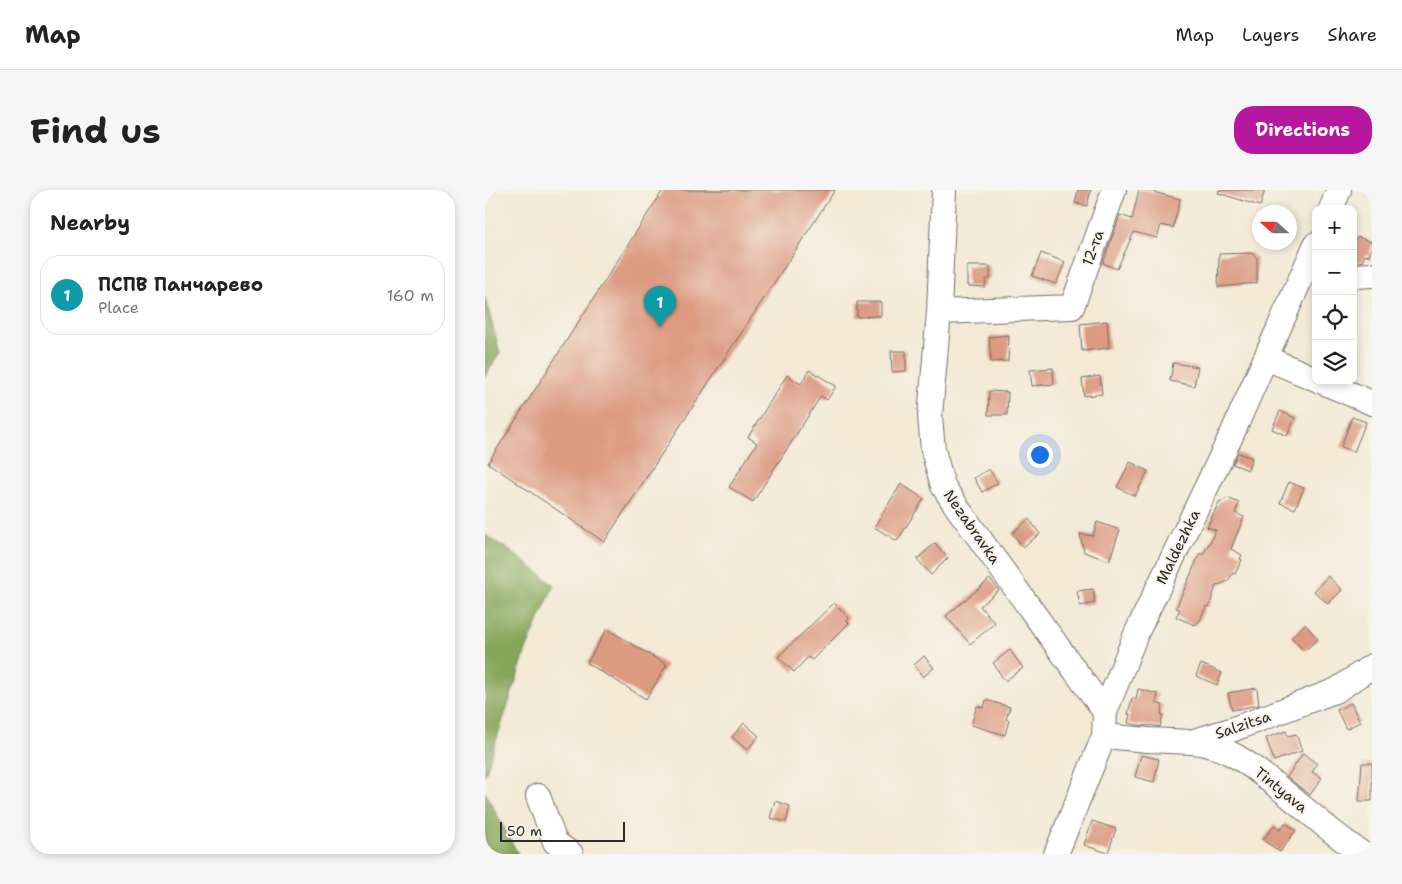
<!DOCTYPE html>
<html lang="en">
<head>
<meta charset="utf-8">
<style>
	:root { --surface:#fff; --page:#f6f6f6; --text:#222; --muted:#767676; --line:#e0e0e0; --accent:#b5179e }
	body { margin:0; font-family:"Shantell Sans",sans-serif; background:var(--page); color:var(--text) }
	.controls { position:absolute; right:15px; top:15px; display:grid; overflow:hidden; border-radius:10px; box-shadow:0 2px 8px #0003 }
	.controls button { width:45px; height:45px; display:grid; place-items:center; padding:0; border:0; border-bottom:1px solid var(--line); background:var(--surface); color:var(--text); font:25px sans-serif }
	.compass { position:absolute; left:767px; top:15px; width:45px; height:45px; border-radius:50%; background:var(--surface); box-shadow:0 2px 8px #0003; rotate:291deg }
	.scale { position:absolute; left:15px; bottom:12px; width:125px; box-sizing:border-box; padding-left:5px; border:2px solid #2b2b2b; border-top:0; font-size:14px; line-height:18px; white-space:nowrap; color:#2b2b2b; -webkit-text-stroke:4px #f7f3e8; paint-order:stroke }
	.you { position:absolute; left:554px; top:264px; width:18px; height:18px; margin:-12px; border:4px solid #fff; border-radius:50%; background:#1a73e8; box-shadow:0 0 0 8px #1a73e833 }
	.badge { display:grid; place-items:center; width:32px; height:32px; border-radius:50%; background:var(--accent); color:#fff; font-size:16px; font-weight:700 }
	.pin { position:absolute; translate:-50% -41px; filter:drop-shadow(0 1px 2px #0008) }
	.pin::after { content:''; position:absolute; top:26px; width:18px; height:15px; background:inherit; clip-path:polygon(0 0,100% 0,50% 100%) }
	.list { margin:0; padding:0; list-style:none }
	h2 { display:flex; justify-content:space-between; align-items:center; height:65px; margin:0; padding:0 20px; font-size:21px }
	h2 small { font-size:16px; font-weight:400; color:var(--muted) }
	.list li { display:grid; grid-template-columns:32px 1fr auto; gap:15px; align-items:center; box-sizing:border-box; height:80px; margin:0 10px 10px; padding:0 10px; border:1px solid var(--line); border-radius:20px }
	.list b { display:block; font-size:19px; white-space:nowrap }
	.list p { margin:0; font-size:16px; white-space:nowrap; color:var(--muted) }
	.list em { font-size:16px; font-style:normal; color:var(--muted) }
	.icon { flex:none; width:28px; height:28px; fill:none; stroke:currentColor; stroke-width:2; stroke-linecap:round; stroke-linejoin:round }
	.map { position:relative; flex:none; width:887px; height:664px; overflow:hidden; border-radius:20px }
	header { display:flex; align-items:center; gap:30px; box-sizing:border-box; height:70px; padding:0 25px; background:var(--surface); border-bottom:1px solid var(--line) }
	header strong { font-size:24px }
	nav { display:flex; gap:28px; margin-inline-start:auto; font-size:18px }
	.intro { display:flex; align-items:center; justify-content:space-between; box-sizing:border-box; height:120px; padding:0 30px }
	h1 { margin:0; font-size:35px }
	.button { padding:12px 22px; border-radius:20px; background:var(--accent); color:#fff; font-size:18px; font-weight:700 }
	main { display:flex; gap:30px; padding:0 30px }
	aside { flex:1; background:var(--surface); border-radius:20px; box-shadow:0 2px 8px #0003 }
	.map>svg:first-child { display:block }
	.forest { fill:#86a65a; stroke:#586842 }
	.building { fill:#dc9a81 }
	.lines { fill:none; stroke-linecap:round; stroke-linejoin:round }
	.minor-casing { stroke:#716e66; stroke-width:26 }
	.minor { stroke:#fff; stroke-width:24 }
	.labels { text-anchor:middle; stroke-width:4; stroke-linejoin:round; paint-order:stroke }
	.street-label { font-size:15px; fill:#2b2b2b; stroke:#f7f3e8 }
</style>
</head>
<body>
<header>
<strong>Map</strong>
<nav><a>Map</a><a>Layers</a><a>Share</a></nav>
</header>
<div class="intro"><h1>Find us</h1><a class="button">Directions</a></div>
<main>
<aside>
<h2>Nearby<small></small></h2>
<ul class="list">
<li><span class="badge" style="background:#0f9aa8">1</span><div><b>ПСПВ Панчарево</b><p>Place</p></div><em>160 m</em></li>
</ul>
</aside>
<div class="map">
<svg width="887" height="664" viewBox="0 0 887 664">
	<rect width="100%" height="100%" fill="#f7f3e8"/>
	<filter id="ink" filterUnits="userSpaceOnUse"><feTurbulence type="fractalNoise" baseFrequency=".02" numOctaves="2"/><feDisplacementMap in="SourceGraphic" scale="10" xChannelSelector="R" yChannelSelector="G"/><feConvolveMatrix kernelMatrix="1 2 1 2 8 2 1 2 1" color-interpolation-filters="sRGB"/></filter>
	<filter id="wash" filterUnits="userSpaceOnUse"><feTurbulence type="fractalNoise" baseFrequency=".0096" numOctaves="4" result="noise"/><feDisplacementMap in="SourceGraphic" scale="20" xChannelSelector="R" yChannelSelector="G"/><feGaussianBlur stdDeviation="1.12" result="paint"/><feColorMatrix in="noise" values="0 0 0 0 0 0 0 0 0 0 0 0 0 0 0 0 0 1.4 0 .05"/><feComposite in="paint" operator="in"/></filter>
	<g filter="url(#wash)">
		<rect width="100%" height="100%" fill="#f3e9d5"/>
		<!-- forest -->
		<path class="forest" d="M 0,107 L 15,163 L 0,187 Z
			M 0,345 L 27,362 L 69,395 L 41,460 L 0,585 Z
			M 0,602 L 33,664 L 0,664 Z"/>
		<g id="blocks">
			<!-- building -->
			<path class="building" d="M 178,0 L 350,0 L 119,352 L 3,273 Z
				M 593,0 L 606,0 L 602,16 L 590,13 Z
				M 654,0 L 661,0 L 695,9 L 688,38 L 676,35 L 672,48 L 649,42 L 632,79 L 618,73 L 635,25 L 647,29 Z
				M 734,0 L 780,0 L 775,16 L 733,3 Z
				M 873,47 L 887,52 L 887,56 L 884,66 L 880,65 L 877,72 L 868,72 L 868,52 Z
				M 556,63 L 580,72 L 571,94 L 547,86 Z
				M 766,63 L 772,68 L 772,93 L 733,97 L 734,64 Z
				M 482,76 L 505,76 L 505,89 L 501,89 L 500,97 L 482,96 Z
				M 372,112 L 396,112 L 396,126 L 372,127 Z
				M 622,131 L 624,158 L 597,161 L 595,134 Z
				M 524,145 L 523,171 L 506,172 L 504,147 Z
				M 406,161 L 421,161 L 421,181 L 407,182 Z
				M 688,173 L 713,177 L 709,196 L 685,191 Z
				M 568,178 L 569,194 L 547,196 L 545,180 Z
				M 324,180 L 351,196 L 342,210 L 336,206 L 268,312 L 244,297 L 272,253 L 263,247 L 302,185 L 316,194 Z
				M 615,186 L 617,204 L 599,206 L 597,189 Z
				M 504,201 L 523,202 L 522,225 L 503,225 Z
				M 795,221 L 810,228 L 802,246 L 787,239 Z
				M 867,227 L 881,232 L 869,262 L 856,257 Z
				M 753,263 L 767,268 L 763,280 L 748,274 Z
				M 645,272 L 663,281 L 650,306 L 632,297 Z
				M 504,279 L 513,293 L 497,302 L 489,288 Z
				M 804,292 L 819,298 L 810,319 L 795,313 Z
				M 416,294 L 439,309 L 412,351 L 389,337 Z
				M 743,308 L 754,313 L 750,323 L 759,327 L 746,359 L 757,365 L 755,369 L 757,370 L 750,384 L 748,383 L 743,391 L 731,396 L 724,417 L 721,416 L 715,430 L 710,435 L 691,427 L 695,419 L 691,418 L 715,363 L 718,365 L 731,340 L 722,337 L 734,312 Z
				M 544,329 L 555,344 L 538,357 L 527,343 Z
				M 612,332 L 635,340 L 624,371 L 599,362 L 595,344 L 608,346 Z
				M 450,353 L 463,368 L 446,385 L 432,369 Z
				M 843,386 L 857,400 L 843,414 L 829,401 Z
				M 505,389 L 514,400 L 495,416 L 510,433 L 485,454 L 461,426 Z
				M 608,399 L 610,413 L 595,416 L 592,401 Z
				M 349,413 L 364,428 L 362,431 L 364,433 L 327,470 L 323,467 L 309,482 L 293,467 Z
				M 820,434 L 833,449 L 819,461 L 806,447 Z
				M 122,439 L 182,475 L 161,509 L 102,473 Z
				M 525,460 L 538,478 L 520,491 L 508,473 Z
				M 439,466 L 449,478 L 438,487 L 429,475 Z
				M 716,474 L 737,483 L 732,495 L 711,486 Z
				M 772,498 L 774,515 L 747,520 L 743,503 Z
				M 653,499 L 673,504 L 671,513 L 678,515 L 676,524 L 678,525 L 675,537 L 666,535 L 665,536 L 652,535 L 643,533 L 645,524 L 643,524 L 647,508 L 651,509 Z
				M 501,510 L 525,517 L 521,529 L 524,530 L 520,545 L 486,535 L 492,516 L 499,518 Z
				M 866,513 L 875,532 L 861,539 L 852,520 Z
				M 259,533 L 274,546 L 262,560 L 247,547 Z
				M 801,541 L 803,546 L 811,544 L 817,561 L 789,571 L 781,548 Z
				M 818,563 L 832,574 L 827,582 L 837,588 L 825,605 L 802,587 Z
				M 656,565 L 674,569 L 669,592 L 650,587 Z
				M 877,573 L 887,573 L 887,611 L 874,611 Z
				M 290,611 L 305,616 L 301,632 L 285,628 Z
				M 607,631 L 631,639 L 623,663 L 599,655 Z
				M 800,633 L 811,640 L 795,662 L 778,650 L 789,635 L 795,640 Z"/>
		</g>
	</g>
	<g filter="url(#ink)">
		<use href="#blocks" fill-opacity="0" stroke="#716e66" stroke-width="1"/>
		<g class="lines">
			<!-- minor casing -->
			<g class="minor-casing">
				<path id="minor" d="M 459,0 L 454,122 L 445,226 L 448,260 L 458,296 L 474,320 L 620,522
					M 846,19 L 854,0
					M 868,86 L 887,85
					M 454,122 L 587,117 L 629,0
					M 781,168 L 831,189
					M 835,191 L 887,213
					M 619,546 L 663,550 L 706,552 L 749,539 L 852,500 L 887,476
					M 709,552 C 743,556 767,576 793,597 C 821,619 848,645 878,664
					M 53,606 L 70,652 L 86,664
					M 571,664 L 619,546 L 620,522 L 651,444 L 747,244 L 831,54"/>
			</g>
			<!-- minor -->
			<use href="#minor" class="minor"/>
		</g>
	</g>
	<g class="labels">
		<!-- street labels -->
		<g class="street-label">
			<text transform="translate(608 58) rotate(-70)" y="5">12-та</text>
			<text transform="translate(487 337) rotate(55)" y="5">Nezabravka</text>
			<text transform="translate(693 357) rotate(-64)" y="5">Maldezhka</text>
			<text transform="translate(758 535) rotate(-19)" y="5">Salzitsa</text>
			<text transform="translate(796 600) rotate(39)" y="5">Tintyava</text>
		</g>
	</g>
</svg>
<div class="controls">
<button>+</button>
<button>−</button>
<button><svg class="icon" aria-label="locate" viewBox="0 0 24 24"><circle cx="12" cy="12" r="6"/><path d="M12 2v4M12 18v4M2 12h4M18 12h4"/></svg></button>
<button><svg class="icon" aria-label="layers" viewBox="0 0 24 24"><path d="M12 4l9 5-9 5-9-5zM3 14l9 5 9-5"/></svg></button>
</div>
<svg class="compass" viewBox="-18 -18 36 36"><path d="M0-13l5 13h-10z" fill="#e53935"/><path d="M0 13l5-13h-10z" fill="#767676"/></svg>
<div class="scale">50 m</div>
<div class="you"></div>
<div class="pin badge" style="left:175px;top:137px;background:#0f9aa8">1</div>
</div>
</main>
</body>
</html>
